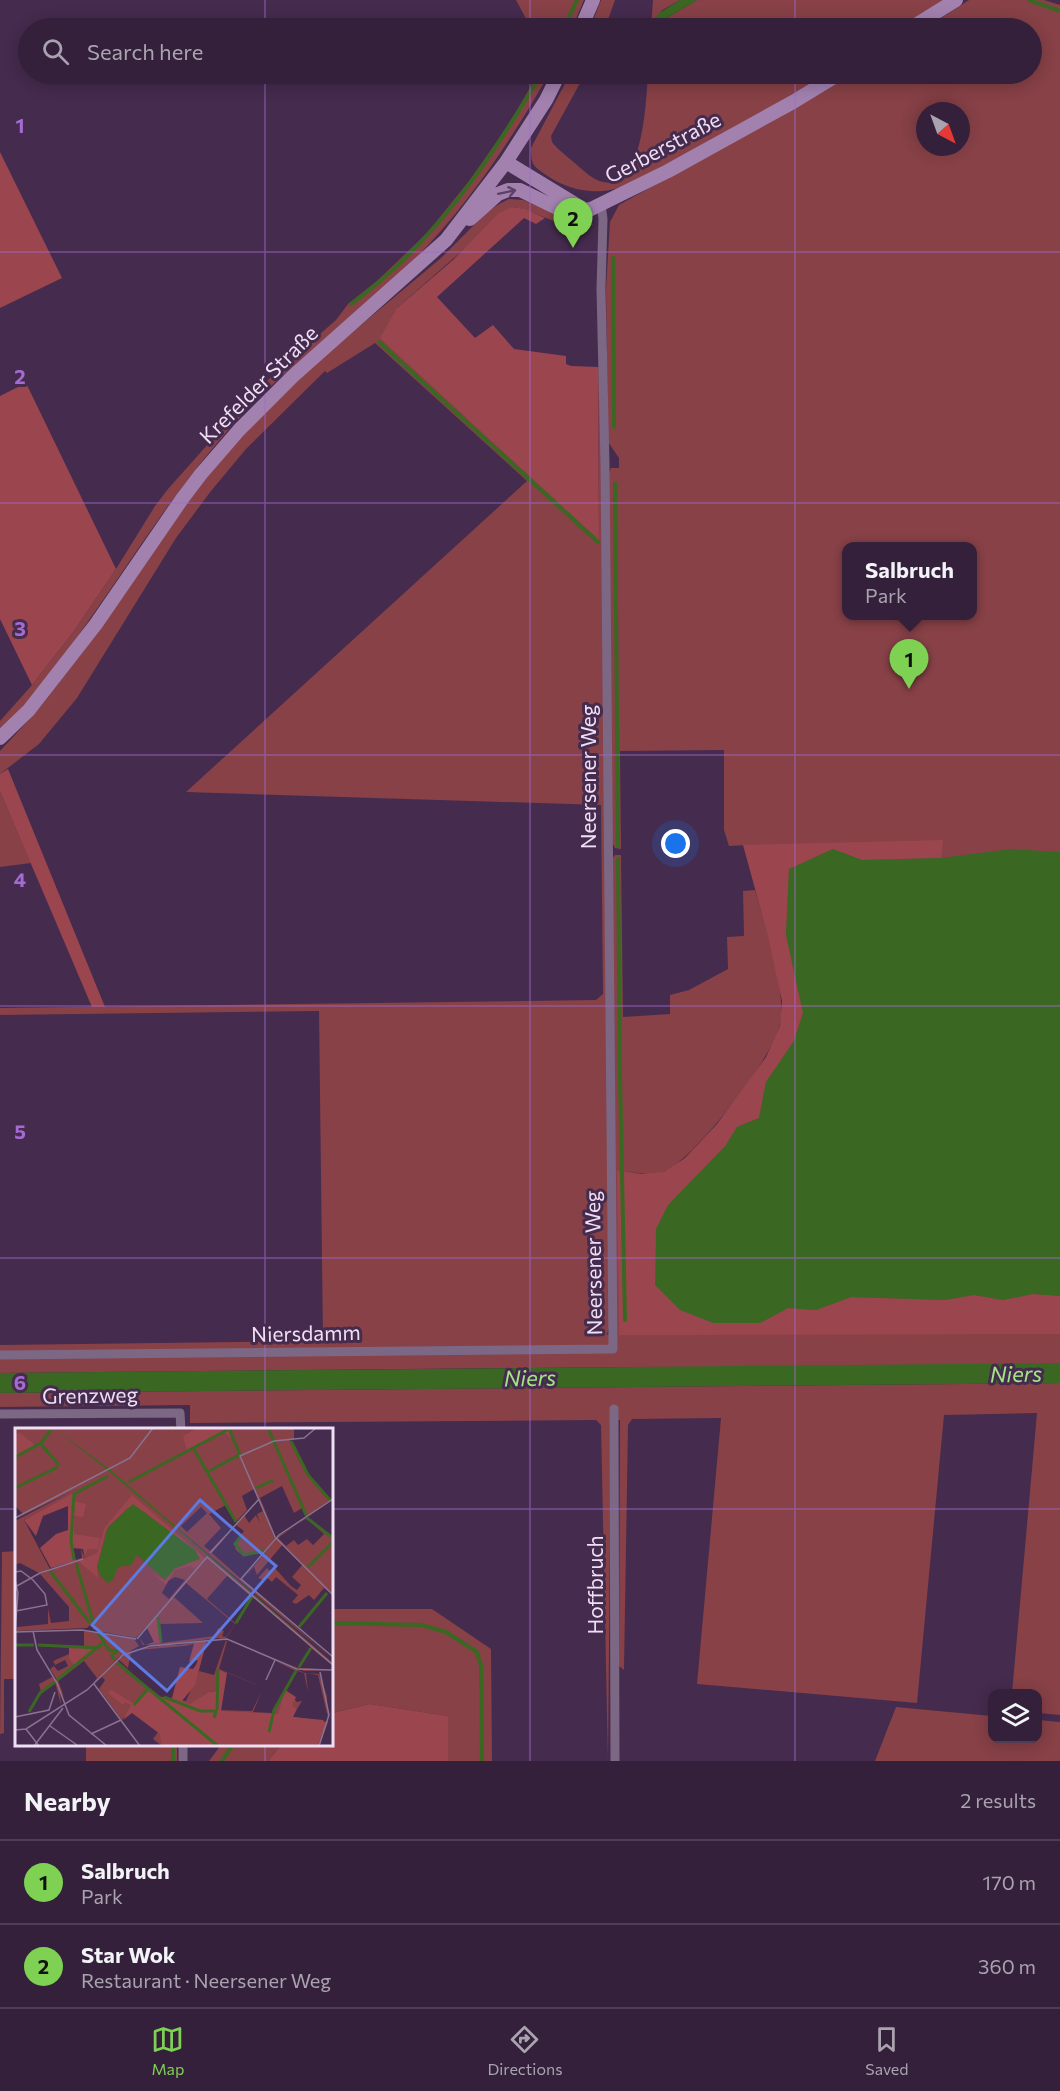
<!DOCTYPE html>
<html lang="en">
<head>
<meta charset="utf-8">
<style>
	:root { --surface:#34203a; --page:#3c2842; --text:#f1f3f6; --muted:#a9a3af; --line:#4e3e54; --accent:#7ed153 }
	body { margin:0; font-family:Commissioner,sans-serif; background:var(--page); color:var(--text) }
	.controls { position:absolute; right:18px; bottom:18px; display:grid; overflow:hidden; border-radius:12px; box-shadow:0 3px 15px #0003 }
	.controls button { width:54px; height:54px; display:grid; place-items:center; padding:0; border:0; border-bottom:2px solid var(--line); background:var(--surface); color:var(--text); font:30px sans-serif }
	.compass { position:absolute; left:916px; top:102px; width:54px; height:54px; border-radius:50%; background:var(--surface); box-shadow:0 3px 15px #0003; rotate:139deg }
	.you { position:absolute; left:676px; top:844px; width:21px; height:21px; margin:-15px; border:4px solid #fff; border-radius:50%; background:#1a73e8; box-shadow:0 0 0 9px #1a73e833 }
	.badge { display:grid; place-items:center; width:39px; height:39px; border-radius:50%; background:var(--accent); color:#111; font-size:20px; font-weight:700 }
	.pin { position:absolute; translate:-50% -50px; filter:drop-shadow(0 2px 3px #0008) }
	.pin::after { content:''; position:absolute; top:32px; width:21px; height:18px; background:inherit; clip-path:polygon(0 0,100% 0,50% 100%) }
	.popup { position:absolute; left:842px; top:542px; width:135px; height:78px; box-sizing:border-box; display:grid; place-content:center; border-radius:12px; background:var(--surface); filter:drop-shadow(0 2px 4px #0005); font-size:20px; white-space:nowrap; color:var(--muted) }
	.popup b { font-size:22px; color:var(--text) }
	.popup::after { content:''; position:absolute; left:50%; top:100%; margin-left:-12px; border:12px solid transparent; border-top-color:var(--surface) }
	.list { margin:0; padding:0; list-style:none }
	h2 { display:flex; justify-content:space-between; align-items:center; height:78px; margin:0; padding:0 24px; font-size:26px }
	h2 small { font-size:20px; font-weight:400; color:var(--muted) }
	.list li { display:grid; grid-template-columns:39px 1fr auto; gap:18px; align-items:center; box-sizing:border-box; height:84px; padding:0 24px; border-top:2px solid var(--line) }
	.list b { display:block; font-size:22px; white-space:nowrap }
	.list p { margin:0; font-size:20px; white-space:nowrap; color:var(--muted) }
	.list em { font-size:20px; font-style:normal; color:var(--muted) }
	.icon { flex:none; width:33px; height:33px; fill:none; stroke:currentColor; stroke-width:2; stroke-linecap:round; stroke-linejoin:round }
	.map { position:relative; flex:none; width:1060px; height:1761px; overflow:hidden }
	.search { position:absolute; background:var(--surface); box-shadow:0 3px 15px #0003; left:18px; right:18px; top:18px; height:66px; display:flex; align-items:center; gap:15px; box-sizing:border-box; padding:0 21px; border-radius:33px; color:var(--muted); font-size:22px }
	.sheet { height:246px; background:var(--surface) }
	nav { display:flex; justify-content:space-around; align-items:center; box-sizing:border-box; height:84px; border-top:2px solid var(--line); background:var(--surface); font-size:16px; color:var(--muted) }
	nav a { display:grid; justify-items:center; gap:3px }
	nav .on { color:var(--accent) }
	.map>svg:first-child { display:block }
	.green { fill:#874147; fill-rule:evenodd }
	.forest { fill:#9b464e }
	.water { fill:#3a6822 }
	.lines { fill:none; stroke-linecap:round; stroke-linejoin:round }
	.stream { stroke:#3a6822; stroke-width:4 }
	.street { stroke:#7c6784; stroke-width:9 }
	.secondary { stroke:#a281af; stroke-width:14 }
	.oneway { stroke:#5c4066 }
	.grid { fill:none; stroke:#a46bd2; stroke-width:1.5; stroke-opacity:0.55 }
	.labels { text-anchor:middle; stroke-width:6; stroke-linejoin:round; paint-order:stroke }
	.street-label { font-size:21px; fill:#efdff5; stroke:#452b4e }
	.water-label { font-size:22px; font-style:italic; fill:#a3e484; stroke:#452b4e }
	.inset-river { fill:none; stroke:#3a6822; stroke-width:3 }
	.inset-road { fill:none; stroke:#897391; stroke-width:1.5 }
	.view { fill:#5c7ae1; fill-opacity:0.15; stroke:#5c7ae1; stroke-width:3 }
	.inset-edge { fill:none; stroke:#efdff5; stroke-width:3 }
	.grid-label { font-size:20px; text-anchor:middle; font-weight:bold; fill:#a46bd2; stroke:#452b4e; stroke-width:6; stroke-linejoin:round; paint-order:stroke }
</style>
</head>
<body>
<div class="map">
<svg width="1060" height="1761" viewBox="0 0 1060 1761">
	<rect width="100%" height="100%" fill="#452b4e"/>
	<!-- green -->
	<path class="green" d="M 516,0 L 584,0 L 572,28 L 531,28 Z
		M 601,0 L 615,0 L 605,28 L 590,28 Z
		M 653,0 L 680,0 L 661,11 L 665,19 L 697,0 L 946,0 L 901,28 L 651,28 Z
		M 969,0 L 1044,0 L 1060,5 L 1060,1372 L 627,1367 L 0,1373 L 0,1345 L 323,1341 L 319,1011 L 0,1015 L 0,1008 L 596,1000 L 603,994 L 601,805 L 186,792 L 527,481 L 375,343 L 327,373 L 325,371 L 246,449 L 211,491 L 176,538 L 77,698 L 39,744 L 0,774 L 0,751 L 38,710 L 91,641 L 171,524 L 234,443 L 312,366 L 441,258 L 488,211 L 501,203 L 509,199 L 523,200 L 565,216 L 588,219 L 593,225 C 585,225 577,226 569,225 C 549,222 532,209 512,207 L 397,308 L 599,539 L 598,367 L 601,379 L 609,1326 L 607,1335 L 616,1335 L 611,860 L 615,855 L 621,855 L 623,1017 L 670,1014 L 670,995 L 689,990 L 728,969 L 727,937 L 744,936 L 743,891 L 755,890 C 765,924 787,991 780,1024 C 773,1058 697,1155 666,1171 C 655,1177 638,1173 626,1171 L 659,1178 L 688,1163 L 719,1124 L 771,1052 L 783,1024 L 785,999 L 749,845 L 729,846 L 724,830 L 724,750 L 620,751 L 621,849 L 615,848 L 611,840 L 607,478 L 611,468 L 619,468 L 619,458 L 608,442 L 606,288 L 610,222 L 619,205 L 852,74 L 1032,74 L 1032,28 L 926,28 ZM 925,111 L 961,111 L 961,147 L 925,147 ZM 846,546 L 972,546 L 972,616 L 846,616 Z
		M 538,74 L 549,74 C 509,144 463,213 404,270 C 351,320 292,362 242,415 C 150,513 91,636 0,733 L 0,721 L 32,685 L 74,631 L 116,569 L 155,506 L 168,489 L 234,415 L 272,376 L 336,320 L 348,304 L 377,281 L 427,233 L 470,180 L 509,124 Z
		M 570,74 L 585,74 L 551,136 L 552,142 C 559,151 568,157 576,164 C 584,171 593,180 603,182 C 644,192 646,98 648,74 L 829,74 C 777,103 725,133 672,161 C 654,170 635,184 615,189 C 592,195 568,189 549,177 C 534,166 531,167 531,148 Z
		M 0,791 L 31,863 L 0,867 Z
		M 1060,1383 L 1060,1715 L 1038,1713 L 1038,1694 L 1012,1693 L 1037,1413 L 944,1415 L 917,1703 L 697,1684 L 721,1418 L 632,1419 L 628,1425 L 624,1670 L 619,1666 L 620,1420 L 611,1420 L 608,1761 L 601,1425 L 596,1420 L 190,1423 L 190,1405 L 0,1407 L 0,1393 Z
		M 16,1551 L 16,1679 L 4,1679 L 4,1733 L 0,1734 L 2,1552 Z
		M 332,1609 L 432,1609 L 491,1649 L 492,1761 L 448,1761 L 448,1716 L 370,1704 L 332,1713 Z
		M 896,1707 L 992,1716 L 992,1738 L 1038,1738 L 1038,1720 L 1060,1722 L 1060,1761 L 875,1761 Z
		M 86,1745 L 177,1745 L 177,1761 L 86,1761 Z
		M 221,1745 L 281,1745 L 268,1761 L 209,1761 Z"/>
	<!-- forest -->
	<path class="forest" d="M 0,152 L 62,278 L 0,308 Z
		M 512,207 L 525,209 L 545,218 L 536,224 L 524,218 L 437,297 L 475,338 L 493,325 L 514,349 L 566,356 L 566,364 L 571,366 L 598,367 L 599,540 L 380,338 L 397,308 L 453,260 L 499,213 Z
		M 26,383 L 116,569 L 74,631 L 32,685 L 0,619 L 0,396 Z
		M 8,769 L 105,1007 L 92,1007 L 0,791 L 0,774 Z
		M 943,840 L 941,858 L 862,860 L 833,849 L 789,869 L 786,935 L 803,1013 L 794,1041 L 766,1082 L 759,1118 L 737,1127 L 726,1145 L 760,1323 L 788,1308 L 816,1310 L 851,1297 L 944,1300 L 974,1295 L 1003,1300 L 1033,1294 L 1060,1296 L 1060,1334 L 619,1335 L 617,1171 L 642,1174 L 664,1172 L 685,1158 L 717,1124 L 766,1057 L 780,1026 L 782,1001 L 768,936 L 743,845 Z
		M 370,1704 L 448,1716 L 448,1761 L 268,1761 L 281,1745 L 332,1744 L 332,1713 Z"/>
	<!-- water -->
	<path class="water" d="M 680,0 L 697,0 L 665,19 L 658,20 L 656,17 L 658,14 Z
		M 833,849 L 862,860 L 941,858 L 1011,849 L 1060,852 L 1060,1296 L 1033,1294 L 1003,1300 L 974,1295 L 945,1300 L 851,1297 L 816,1310 L 788,1308 L 760,1323 L 713,1323 L 680,1310 L 655,1285 L 656,1229 L 668,1205 L 726,1145 L 737,1127 L 759,1118 L 766,1082 L 794,1041 L 803,1013 L 786,935 L 789,869 Z
		M 1060,1363 L 1060,1383 L 0,1393 L 0,1373 Z"/>
	<g class="lines">
		<!-- stream -->
		<path class="stream" d="M 1029,0 L 1060,11
			M 564,28 L 577,0
			M 613,258 L 614,427
			M 351,304 C 433,244 490,161 541,74
			M 379,342 L 598,542
			M 615,483 L 618,846
			M 618,859 L 620,1077 L 625,1320
			M 173,1428 L 173,1430
			M 332,1623 L 421,1625 L 446,1632 L 477,1652 L 481,1666 L 482,1760
			M 173,1744 L 173,1761
			M 222,1761 L 233,1744"/>
		<!-- street -->
		<path class="street" d="M 0,1355 L 613,1349 L 605,464 L 601,289 L 603,219 L 601,204
			M 614,1409 L 615,1761
			M 0,1414 L 180,1413 L 181,1430
			M 183,1744 L 183,1761"/>
		<!-- secondary -->
		<path class="secondary" d="M 581,28 L 593,0
			M 911,28 L 956,0
			M 506,162 L 585,210 L 591,209 L 668,171 L 793,102 L 839,74
			M 470,219 L 498,194 L 508,190 L 520,190 L 557,208 L 583,209
			M 0,738 L 29,710 L 96,624 L 182,499 L 201,474 L 239,430 L 293,376 L 446,240 L 506,162 L 546,100 L 559,74"/>
	</g>
	<!-- one-way arrows -->
	<defs><path id="oneway-shaft" d="M-6 0H5M1.5-3L5.5 0L1.5 3" fill="none" stroke-width="1.6" stroke-linecap="round" stroke-linejoin="round" transform="scale(1.5)"/></defs>
	<use class="oneway" href="#oneway-shaft" transform="translate(507 192) rotate(-12)"/>
	<!-- grid -->
	<path class="grid" d="M 265,0 L 265,28M 530,0 L 530,28M 795,0 L 795,28M 265,74 L 265,1430M 530,74 L 530,1761M 795,74 L 795,1761M 0,252 L 1060,252M 0,503 L 1060,503M 0,755 L 1060,755M 0,1006 L 1060,1006M 0,1258 L 1060,1258M 0,1509 L 16,1509M 332,1509 L 1060,1509M 265,1744 L 265,1761"/>
	<g class="labels">
		<!-- street labels -->
		<g class="street-label">
			<text transform="translate(663 148) rotate(-28)" y="7">Gerberstraße</text>
			<text transform="translate(259 385) rotate(-45)" y="7">Krefelder Straße</text>
			<text transform="translate(589 777) rotate(-90)" y="7">Neersener Weg</text>
			<text transform="translate(594 1263) rotate(-91)" y="7">Neersener Weg</text>
			<text transform="translate(306 1334) rotate(-1)" y="7">Niersdamm</text>
			<text transform="translate(90 1396) rotate(-1)" y="7">Grenzweg</text>
			<text transform="translate(596 1585) rotate(-90)" y="7">Hoffbruch</text>
		</g>
		<!-- water labels -->
		<g class="water-label">
			<text transform="translate(1016 1374) rotate(-1)" y="8">Niers</text>
			<text transform="translate(530 1378) rotate(-1)" y="8">Niers</text>
		</g>
	</g>
	<!-- overview -->
	<g transform="translate(15 1428)">
		<rect width="318" height="318" fill="#452b4e"/>
		<path d="M 0,0 L 279,0 L 279,11 L 275,12 L 285,34 L 307,65 L 314,72 L 318,70 L 291,89 L 287,80 L 279,85 L 267,58 L 245,70 L 261,109 L 239,61 L 227,68 L 232,82 L 221,94 L 211,77 L 194,86 L 206,100 L 189,118 L 195,123 L 211,106 L 198,122 L 229,87 L 234,95 L 241,87 L 245,95 L 242,86 L 248,83 L 260,111 L 249,124 L 228,128 L 221,122 L 219,115 L 229,103 L 221,97 L 197,125 L 318,232 L 152,91 L 318,235 L 318,238 L 296,220 L 284,240 L 318,242 L 289,243 L 256,228 L 283,240 L 296,219 L 238,169 L 211,210 L 163,217 L 128,217 L 124,210 L 130,217 L 146,215 L 142,188 L 121,210 L 82,203 L 76,196 L 72,200 L 2,203 L 2,199 L 33,196 L 33,180 L 36,195 L 54,193 L 54,179 L 25,146 L 60,133 L 55,113 L 57,66 L 9,92 L 35,141 L 24,145 L 5,135 L 0,137 L 0,93 L 56,64 L 0,91 L 8,86 L 0,78 ZM 186,79 L 192,85 L 172,104 L 166,98 ZM 56,111 L 84,111 L 83,120 L 71,121 L 70,130 L 66,121 L 67,130 L 61,132 ZM 212,148 L 237,169 L 220,195 L 192,171 ZM 160,149 L 170,152 L 154,171 L 147,165 L 153,153 ZM 171,155 L 220,196 L 211,209 L 207,208 L 209,203 L 203,200 L 200,208 L 146,215 L 145,196 L 188,195 L 159,169 ZM 292,90 L 318,110 L 318,167 L 309,160 L 299,172 L 294,167 L 281,176 L 277,174 L 283,167 L 261,149 L 257,154 L 251,149 L 248,152 L 243,150 L 252,140 L 255,143 L 259,139 L 276,158 L 282,162 L 286,157 L 277,149 L 288,136 L 268,116 L 242,147 L 239,139 L 228,151 L 264,108 ZM 291,90 L 309,106 L 298,117 L 292,111 L 283,117 L 279,112 L 271,118 L 263,110 ZM 69,203 L 119,211 L 124,218 L 103,230 L 78,256 L 82,250 L 69,233 L 43,253 L 47,263 L 49,275 L 45,263 L 46,277 L 40,254 L 25,266 L 15,283 L 13,284 L 26,264 L 24,256 L 37,249 L 42,252 L 35,241 L 39,238 L 43,243 L 53,238 L 50,232 L 40,237 L 38,233 L 54,226 L 60,238 L 82,221 L 21,216 L 69,218 ZM 194,211 L 204,210 L 212,213 L 204,241 L 245,258 L 203,241 L 202,282 L 237,283 L 247,263 L 238,284 L 257,285 L 281,243 L 260,233 L 290,245 L 304,246 L 312,268 L 313,290 L 303,247 L 291,245 L 293,264 L 289,245 L 282,243 L 271,262 L 282,274 L 287,273 L 282,281 L 277,279 L 273,288 L 313,294 L 304,318 L 147,318 L 138,311 L 143,304 L 116,281 L 107,292 L 84,261 L 90,252 L 87,249 L 81,256 L 93,241 L 102,232 L 144,269 L 171,273 L 184,243 L 199,247 L 211,212 L 195,212 L 170,218 L 123,222 L 116,225 L 113,240 L 103,231 L 116,224 L 131,220 ZM 200,263 L 201,282 L 176,276 L 193,264 Z" fill="#874147" fill-rule="evenodd"/>
		<path d="M 182,0 L 212,0 L 216,10 L 209,3 L 172,23 L 168,8 ZM 4,4 L 20,17 L 0,29 L 0,7 ZM 60,64 L 60,73 L 71,76 L 68,89 L 59,88 L 59,106 L 85,110 L 83,121 L 72,121 L 70,130 L 68,121 L 57,120 L 60,133 L 36,140 L 25,120 L 41,106 L 53,102 L 53,78 L 28,88 L 21,108 L 9,92 ZM 117,67 L 190,130 L 180,141 L 175,138 L 160,142 L 151,157 L 137,145 L 150,152 L 158,141 L 171,137 L 177,121 L 128,83 L 112,80 L 91,102 L 82,139 L 83,150 L 63,133 L 82,125 L 90,99 ZM 143,187 L 146,215 L 130,217 L 139,214 L 132,200 ZM 192,212 L 180,257 L 167,273 L 175,276 L 193,264 L 201,263 L 203,241 L 212,245 L 206,283 L 263,286 L 270,262 L 281,269 L 277,278 L 282,281 L 278,289 L 308,292 L 311,297 L 302,318 L 147,318 L 145,306 L 117,285 L 108,292 L 116,277 L 110,274 L 108,277 L 93,265 L 96,262 L 118,275 L 132,262 L 101,234 L 146,269 L 157,270 L 165,239 L 178,241 L 181,237 L 183,232 L 174,234 L 179,215 ZM 54,219 L 83,221 L 60,238 L 54,230 Z" fill="#9b464e"/>
		<path d="M 39,0 L 98,44 L 318,235 L 96,45 ZM 118,76 L 180,122 L 185,131 L 160,140 L 150,152 L 122,127 L 116,137 L 103,139 L 98,152 L 93,155 L 86,149 L 82,139 L 93,99 Z" fill="#3a6822"/>
		<path class="inset-river" d="M 214,0 L 225,27M 253,0 L 291,87M 276,13 L 293,47 L 315,72M 25,15 L 44,37M 179,21 L 221,94M 0,29 L 26,15 L 36,2M 194,43 L 224,27M 114,54 L 212,2M 0,60 L 43,39M 241,60 L 259,52M 292,90 L 318,110M 226,108 L 220,116 L 229,127 L 248,123M 59,132 L 56,113 L 59,66 L 93,48M 61,135 L 80,201M 293,139 L 318,114M 35,143 L 75,195M 143,189 L 146,214M 221,195 L 237,169M 284,199 L 312,165M 83,205 L 94,222 L 102,223 L 97,227 L 99,232M 0,217 L 19,217M 23,217 L 84,220M 102,235 L 203,318M 284,239 L 296,220M 42,252 L 89,214M 149,269 L 185,283 L 201,283 L 199,290M 119,277 L 132,262M 202,282 L 203,241M 14,284 L 25,265 L 40,254M 254,304 L 259,282 L 281,243"/>
		<path class="inset-road" d="M 301,0 L 289,10 L 259,13 L 225,28 L 260,109 L 318,167M 318,71 L 264,107 L 226,151 L 318,229M 0,90 L 115,30 L 138,0M 195,125 L 244,71M 0,144 L 6,143 L 18,152 L 30,166 L 32,177 L 1,183M 0,152 L 3,165 L 0,204M 0,159 L 25,145 L 68,131M 18,203 L 22,222 L 42,255 L 54,287 L 92,318M 0,204 L 67,202 L 121,211M 122,211 L 192,129 L 318,237M 251,252 L 260,232M 79,256 L 125,318M 0,289 L 34,282 L 40,264M 35,298 L 62,317M 11,301 L 24,318M 0,302 L 11,301 L 72,262 L 108,227 L 135,218 L 212,211 L 282,241 L 318,242M 76,306 L 106,292M 19,318 L 48,280M 304,318 L 314,287 L 305,244"/>
		<path class="view" d="M 185,72 L 261,138 L 152,263 L 77,197 Z"/>
		<rect width="318" height="318" class="inset-edge"/>
	</g>
	<g class="grid-label">
		<text x="20" y="133">1</text>
		<text x="20" y="384">2</text>
		<text x="20" y="636">3</text>
		<text x="20" y="887">4</text>
		<text x="20" y="1139">5</text>
		<text x="20" y="1390">6</text>
	</g>
</svg>
<div class="controls">
<button><svg class="icon" aria-label="layers" viewBox="0 0 24 24"><path d="M12 4l9 5-9 5-9-5zM3 14l9 5 9-5"/></svg></button>
</div>
<svg class="compass" viewBox="-18 -18 36 36"><path d="M0-13l5 13h-10z" fill="#e53935"/><path d="M0 13l5-13h-10z" fill="#a9a3af"/></svg>
<div class="you"></div>
<div class="pin badge" style="left:909px;top:689px">1</div>
<div class="popup"><b>Salbruch</b>Park</div>
<div class="pin badge" style="left:573px;top:248px">2</div>
<div class="search"><svg class="icon" aria-label="search" viewBox="0 0 24 24"><circle cx="10" cy="10" r="6"/><path d="M15 15l6 6"/></svg>Search here</div>
</div>
<section class="sheet">
<h2>Nearby<small>2 results</small></h2>
<ul class="list">
<li><span class="badge">1</span><div><b>Salbruch</b><p>Park</p></div><em>170 m</em></li>
<li><span class="badge">2</span><div><b>Star Wok</b><p>Restaurant · Neersener Weg</p></div><em>360 m</em></li>
</ul>
</section>
<nav>
<a class="on"><svg class="icon" aria-label="map" viewBox="0 0 24 24"><path d="M3 6l6-2 6 2 6-2v14l-6 2-6-2-6 2zM9 4v14M15 6v14"/></svg>Map</a>
<a><svg class="icon" aria-label="directions" viewBox="0 0 24 24"><path d="M12 3l9 9-9 9-9-9zM9 14v-3h6M13 9l2 2-2 2"/></svg>Directions</a>
<a><svg class="icon" aria-label="saved" viewBox="0 0 24 24"><path d="M7 4h10v16l-5-4-5 4z"/></svg>Saved</a>
</nav>
</body>
</html>
